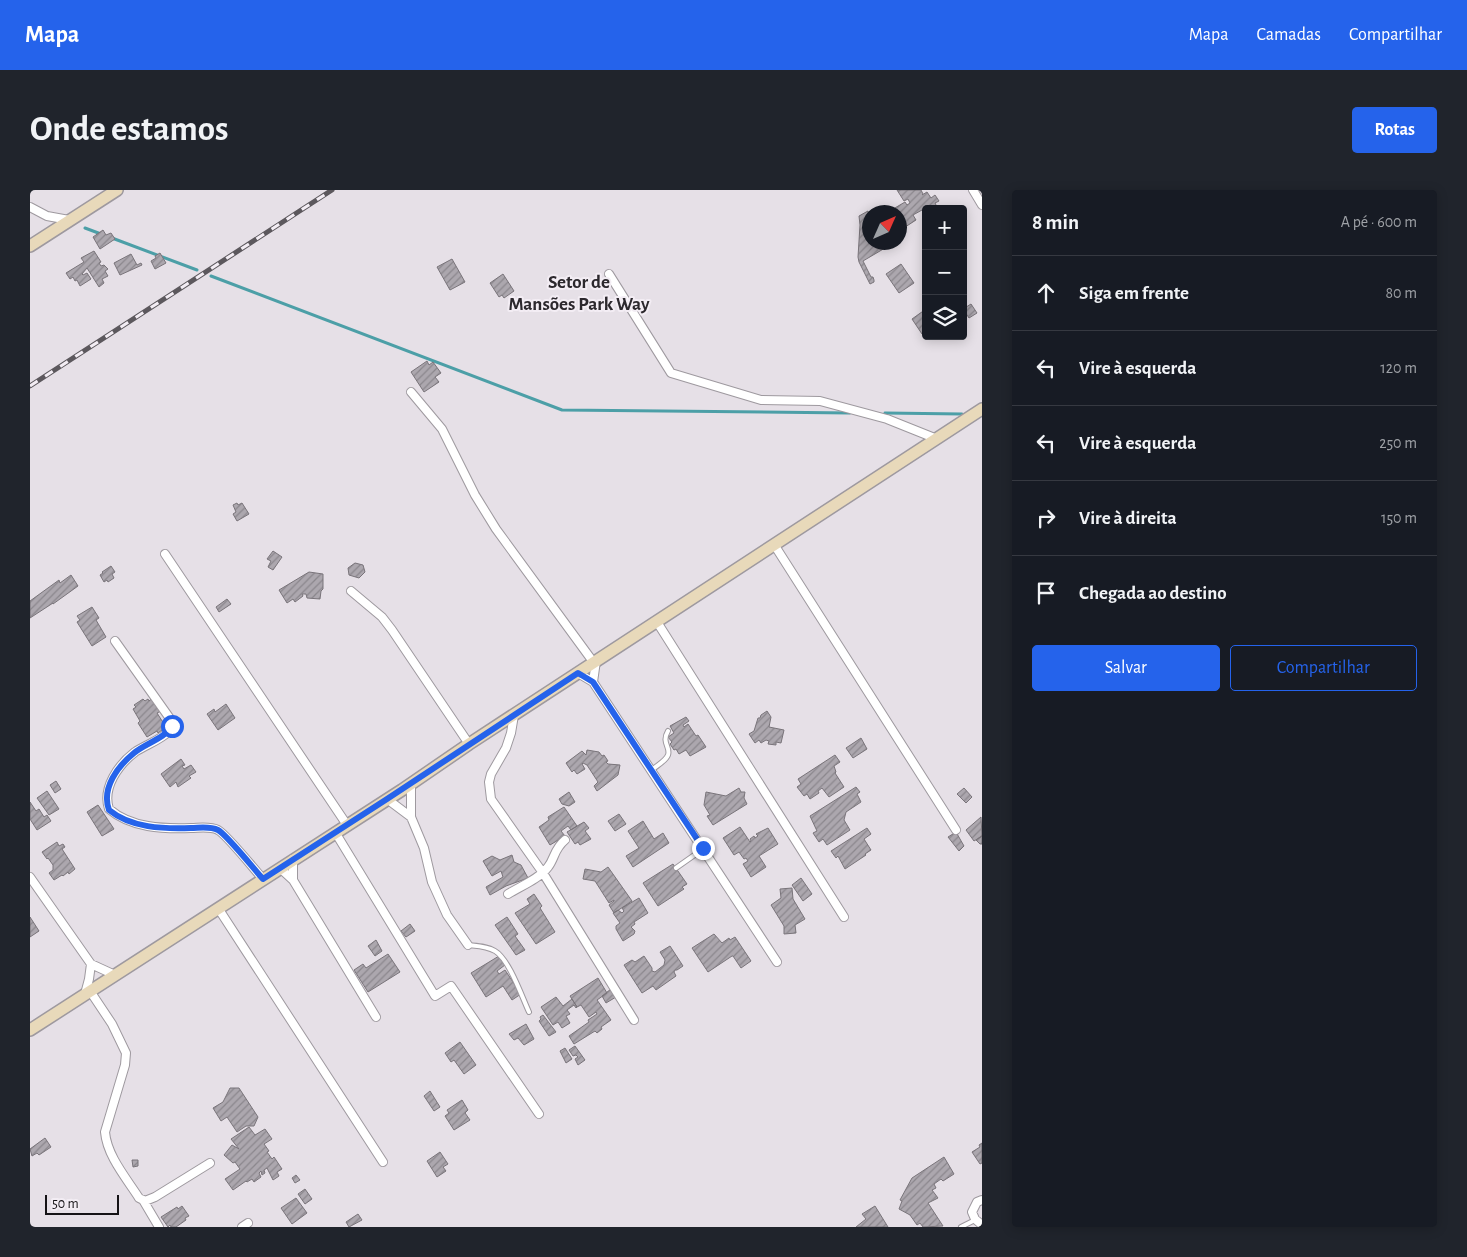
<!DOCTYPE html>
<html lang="pt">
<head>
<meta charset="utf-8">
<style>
	:root { --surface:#171b24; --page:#20242c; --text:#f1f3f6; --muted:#9ea1a6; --line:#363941; --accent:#2563eb }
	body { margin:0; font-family:"Alegreya Sans",sans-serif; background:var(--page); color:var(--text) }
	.controls { position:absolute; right:15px; top:15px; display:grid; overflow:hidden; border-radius:5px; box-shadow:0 2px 12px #0003 }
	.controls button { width:45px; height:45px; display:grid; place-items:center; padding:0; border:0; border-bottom:1px solid var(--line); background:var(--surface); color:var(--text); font:25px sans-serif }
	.compass { position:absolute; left:832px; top:15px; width:45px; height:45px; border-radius:50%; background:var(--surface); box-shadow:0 2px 12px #0003; rotate:45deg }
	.scale { position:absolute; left:15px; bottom:12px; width:74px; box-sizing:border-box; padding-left:5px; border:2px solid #151316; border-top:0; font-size:14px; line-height:18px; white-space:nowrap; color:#151316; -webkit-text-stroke:4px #f3edf4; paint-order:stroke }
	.stop { position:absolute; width:15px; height:15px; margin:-11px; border:4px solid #2563eb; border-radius:50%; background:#fff }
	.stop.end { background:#2563eb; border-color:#fff; box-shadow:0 1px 5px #0008 }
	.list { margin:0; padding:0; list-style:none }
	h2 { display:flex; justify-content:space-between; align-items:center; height:65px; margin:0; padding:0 20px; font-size:21px }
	h2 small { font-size:16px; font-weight:400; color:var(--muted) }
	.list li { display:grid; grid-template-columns:32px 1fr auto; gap:15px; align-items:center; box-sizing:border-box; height:75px; padding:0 20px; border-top:1px solid var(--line) }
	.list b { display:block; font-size:19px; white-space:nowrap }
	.list em { font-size:16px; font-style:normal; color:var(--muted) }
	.actions { display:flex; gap:10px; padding:15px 20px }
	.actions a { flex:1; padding:11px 0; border:1px solid var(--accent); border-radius:5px; text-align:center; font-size:18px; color:var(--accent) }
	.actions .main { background:var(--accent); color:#fff }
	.icon { flex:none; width:28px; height:28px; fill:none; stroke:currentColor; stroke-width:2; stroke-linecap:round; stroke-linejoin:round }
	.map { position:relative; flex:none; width:952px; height:1037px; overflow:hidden; border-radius:5px }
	header { display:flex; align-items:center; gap:30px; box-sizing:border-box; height:70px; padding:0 25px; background:var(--accent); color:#fff }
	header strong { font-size:24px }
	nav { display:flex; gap:28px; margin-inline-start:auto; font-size:18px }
	.intro { display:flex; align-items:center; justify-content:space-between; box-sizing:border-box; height:120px; padding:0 30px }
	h1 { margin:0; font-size:35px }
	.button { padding:12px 22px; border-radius:5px; background:var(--accent); color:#fff; font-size:18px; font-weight:700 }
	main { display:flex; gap:30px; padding:0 30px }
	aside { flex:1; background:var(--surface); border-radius:5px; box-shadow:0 2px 12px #0003 }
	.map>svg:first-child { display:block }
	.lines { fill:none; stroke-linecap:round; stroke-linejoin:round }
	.stream { stroke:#4c9fa7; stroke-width:3 }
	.building { fill:url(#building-hatch); stroke:#79747a }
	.lane-casing { stroke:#9e999f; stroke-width:6 }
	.street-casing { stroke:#9e999f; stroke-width:10 }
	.secondary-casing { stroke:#9e999f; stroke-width:14 }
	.lane { stroke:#fff; stroke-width:4 }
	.street { stroke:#fff; stroke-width:8 }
	.secondary { stroke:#e8d9ba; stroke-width:11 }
	.rail-casing { stroke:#5c585d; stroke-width:5 }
	.rail { stroke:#f3edf4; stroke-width:3; stroke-dasharray:9; stroke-linecap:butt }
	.route { stroke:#2563eb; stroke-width:6 }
	.labels { text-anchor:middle; stroke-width:4; stroke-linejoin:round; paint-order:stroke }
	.district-label { font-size:19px; font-weight:bold; fill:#2c282d; stroke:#f3edf4 }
</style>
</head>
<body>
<header>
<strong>Mapa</strong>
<nav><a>Mapa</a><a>Camadas</a><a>Compartilhar</a></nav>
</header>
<div class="intro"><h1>Onde estamos</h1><a class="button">Rotas</a></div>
<main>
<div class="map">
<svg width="952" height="1037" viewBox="0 0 952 1037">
	<defs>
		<pattern id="building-hatch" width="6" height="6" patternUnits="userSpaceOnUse" patternTransform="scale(1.25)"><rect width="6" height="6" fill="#aca7ae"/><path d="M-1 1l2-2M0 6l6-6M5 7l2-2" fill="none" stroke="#8b878d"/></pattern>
	</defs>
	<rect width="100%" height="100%" fill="#e6e0e7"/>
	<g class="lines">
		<!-- stream -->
		<path class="stream" d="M 55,38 L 71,44
			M 82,48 L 167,80
			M 181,86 L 532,220 L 820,223
			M 855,223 L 932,224"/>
	</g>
	<!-- building -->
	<path class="building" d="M 867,0 L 891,0 L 893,4 L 892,5 L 897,2 L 901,8 L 905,5 L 909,11 L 905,13 L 908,19 L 896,19 L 896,26 L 892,20 L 883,25 L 886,30 L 869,41 L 869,22 L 858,22 L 875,12 L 877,15 L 880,13 L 878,9 L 874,11 Z
		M 838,21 L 839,52 L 851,52 L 855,58 L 833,71 L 841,87 L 843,87 L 844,90 L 844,92 L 840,94 L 829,72 L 828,67 L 830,35 L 829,26 Z
		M 73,40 L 76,45 L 81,43 L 85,49 L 70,59 L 63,47 Z
		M 64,61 L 71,72 L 69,73 L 71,76 L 74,75 L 78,79 L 75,81 L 78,86 L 72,89 L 74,93 L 69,97 L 57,78 L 52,84 L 53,85 L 57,83 L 61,89 L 50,96 L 47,90 L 45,91 L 43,87 L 40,89 L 36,83 L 54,72 L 51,68 Z
		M 130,63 L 136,73 L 125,79 L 121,71 L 126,68 L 125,66 Z
		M 101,64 L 107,75 L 111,73 L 112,75 L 90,85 L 84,73 Z
		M 422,69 L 435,92 L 420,100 L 407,77 Z
		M 871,74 L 884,93 L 869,103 L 856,84 Z
		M 473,84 L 484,101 L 474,108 L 472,105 L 469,107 L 460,93 Z
		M 941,114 L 947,123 L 939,128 L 933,119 Z
		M 896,119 L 896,141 L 892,144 L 882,129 Z
		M 397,171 L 399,175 L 403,172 L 411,183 L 405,187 L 409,192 L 394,202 L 381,182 Z
		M 207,313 L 208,315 L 212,313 L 219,324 L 207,331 L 203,324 L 206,322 L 203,315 Z
		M 243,361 L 252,367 L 243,380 L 238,377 L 241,371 L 237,369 Z
		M 325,373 L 333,375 L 335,382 L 329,388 L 319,385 L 318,378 Z
		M 81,376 L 85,382 L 82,384 L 84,388 L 78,392 L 77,390 L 74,392 L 70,385 L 73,383 L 72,382 Z
		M 279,382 L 293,384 L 293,399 L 291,401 L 290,409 L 277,408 L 276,404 L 272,404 L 273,406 L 265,412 L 263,409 L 257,413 L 249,400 Z
		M 41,385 L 48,396 L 23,414 L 23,413 L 0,428 L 0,411 L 29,390 L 30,393 Z
		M 197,409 L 201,414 L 189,422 L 186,417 Z
		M 62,417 L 69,428 L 66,430 L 76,447 L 62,456 L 47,432 L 50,430 L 47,426 Z
		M 122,508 L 131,521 L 127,523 L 136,537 L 128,543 L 127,541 L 117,547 L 108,533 L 110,531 L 103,519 L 106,517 L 104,515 L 113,509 L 115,511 L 118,509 L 119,511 Z
		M 196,514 L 205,528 L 188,540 L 177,524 L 184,519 L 185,522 Z
		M 737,521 L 741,527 L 739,537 L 754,540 L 751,553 L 746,552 L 746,555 L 738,554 L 739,551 L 736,550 L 731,553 L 729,550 L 725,553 L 719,544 L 724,541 L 728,528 L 730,528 L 731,525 Z
		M 656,527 L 659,531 L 653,535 L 654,537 L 658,534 L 666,546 L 668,545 L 676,557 L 660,566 L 656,560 L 649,564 L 646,559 L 644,560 L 640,554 L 642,552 L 638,547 L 644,543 L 640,536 Z
		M 831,548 L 837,559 L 823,568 L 816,558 Z
		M 557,560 L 569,562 L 572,566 L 574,565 L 578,571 L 576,572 L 578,574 L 590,575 L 588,585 L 567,601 L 564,596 L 568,592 L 557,575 L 553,573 L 552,574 L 555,579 L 547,584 L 544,580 L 542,582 L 536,573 L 552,561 L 556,565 Z
		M 805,565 L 810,572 L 804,576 L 806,582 L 805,583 L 814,597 L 799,607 L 792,598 L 788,601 L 789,603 L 780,609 L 777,604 L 774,606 L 767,597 L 771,594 L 768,589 Z
		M 151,569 L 155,575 L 152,576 L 154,579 L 161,575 L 166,582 L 159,586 L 161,588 L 148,597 L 146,592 L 140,597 L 131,584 Z
		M 26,591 L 31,599 L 25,603 L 20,595 Z
		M 826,597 L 830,602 L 827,604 L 831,612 L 816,622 L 814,630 L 820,640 L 797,655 L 793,649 L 789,652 L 783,643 L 787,641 L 780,626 Z
		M 709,598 L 711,602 L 715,602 L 714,608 L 717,614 L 683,635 L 677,626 L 680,625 L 674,615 L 676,602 L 696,606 Z
		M 934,598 L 942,607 L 936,613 L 927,604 Z
		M 17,601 L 29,619 L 19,625 L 7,608 Z
		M 539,602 L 545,612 L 539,616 L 532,614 L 529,609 Z
		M 0,612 L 6,621 L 9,619 L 14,627 L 17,625 L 21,631 L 7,640 L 0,629 Z
		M 68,615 L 84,639 L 72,646 L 57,622 Z
		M 534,617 L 547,636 L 541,640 L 538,636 L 531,641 L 535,646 L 520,655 L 509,637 L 519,630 L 518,627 Z
		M 589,624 L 596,634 L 585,641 L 578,631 Z
		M 951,627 L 952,646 L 944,651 L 936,640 Z
		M 613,631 L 624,649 L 633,643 L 639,653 L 603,677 L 596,666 L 609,658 L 598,641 Z
		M 554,632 L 559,638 L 555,641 L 561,649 L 550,655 L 548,652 L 545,654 L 537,642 Z
		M 710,637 L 720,652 L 721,651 L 720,649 L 724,646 L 725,648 L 728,646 L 726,644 L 738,638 L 748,654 L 729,666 L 736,677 L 721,687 L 713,674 L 718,671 L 716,668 L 714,669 L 709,662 L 704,665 L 693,648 Z
		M 837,638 L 841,644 L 834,649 L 841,660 L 835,664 L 836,665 L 815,679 L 808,666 L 806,668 L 801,661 Z
		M 926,642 L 934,656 L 929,661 L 918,647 Z
		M 952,646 L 952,654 L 950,654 L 946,650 Z
		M 27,652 L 29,656 L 33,654 L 35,657 L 32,659 L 45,679 L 39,684 L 38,682 L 33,686 L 32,685 L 24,690 L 19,683 L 23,680 L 23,675 L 18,668 L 17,669 L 12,662 Z
		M 482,665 L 484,672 L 491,675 L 498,688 L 476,696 L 460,705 L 456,697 L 473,687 L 471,681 L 462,686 L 453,671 L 462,666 L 470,670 Z
		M 643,674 L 657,694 L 652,697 L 654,699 L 628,716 L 613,693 Z
		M 578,677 L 602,711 L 584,723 L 579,715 L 584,711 L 584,710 L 579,713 L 565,691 L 553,689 L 555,679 L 571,682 Z
		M 771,688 L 782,704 L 773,711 L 762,695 Z
		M 762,698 L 763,709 L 775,729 L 765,735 L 766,743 L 754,744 L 754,736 L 741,715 L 751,708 L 750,699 Z
		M 504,704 L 512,716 L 510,718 L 525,742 L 506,754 L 485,723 L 500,714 L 497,709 Z
		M 609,708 L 618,723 L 604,732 L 605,734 L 601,737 L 605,741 L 604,744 L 593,751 L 586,739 L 586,736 L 590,733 L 583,723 L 588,720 L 592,723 L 594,721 L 592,718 Z
		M 0,727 L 9,741 L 0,747 Z
		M 477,727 L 488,744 L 485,746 L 495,760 L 486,765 L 465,735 Z
		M 380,734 L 385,741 L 376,747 L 371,741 Z
		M 684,744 L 692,753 L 699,748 L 700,750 L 705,747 L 721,771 L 711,778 L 703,766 L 702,766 L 678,782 L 662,758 Z
		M 346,750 L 352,761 L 345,766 L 338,756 Z
		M 640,756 L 653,776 L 647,780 L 645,780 L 644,782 L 646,786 L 626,800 L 623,796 L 612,803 L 594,775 L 602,770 L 605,772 L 614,766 L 622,778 L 622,781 L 625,782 L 634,775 L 635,770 L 630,762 Z
		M 358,764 L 370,782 L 338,802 L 324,780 L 333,774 L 336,778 Z
		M 469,766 L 475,775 L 467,781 L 469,784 L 475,780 L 491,804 L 482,810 L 473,796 L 456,807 L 441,783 Z
		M 568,788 L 577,803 L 567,810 L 581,830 L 571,837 L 572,839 L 567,843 L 565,841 L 544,854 L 539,846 L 559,832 L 558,830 L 567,824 L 566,822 L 559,827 L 551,815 L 547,817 L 540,806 Z
		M 581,799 L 586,807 L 576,813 L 572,806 Z
		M 526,807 L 533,816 L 542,809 L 547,817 L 546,818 L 544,815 L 537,820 L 540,824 L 536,826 L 540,833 L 532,838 L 528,832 L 523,835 L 511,817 Z
		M 513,825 L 526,842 L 519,846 L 509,831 L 511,829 L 510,827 Z
		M 496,834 L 504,849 L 494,855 L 488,848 L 484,850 L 479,844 Z
		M 430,852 L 446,875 L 434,884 L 424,870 L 421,872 L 415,863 Z
		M 545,856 L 555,870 L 548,875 L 545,869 L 548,867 L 546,865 L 543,866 L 539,860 Z
		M 535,858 L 542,869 L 536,873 L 530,861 Z
		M 200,898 L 209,898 L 228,927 L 224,936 L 216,936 L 207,942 L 197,927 L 191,931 L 183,918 L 193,912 Z
		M 400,901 L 410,917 L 404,921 L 394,906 Z
		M 432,910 L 438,920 L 435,923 L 440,930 L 424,940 L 415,926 L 419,923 L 417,920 Z
		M 219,937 L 225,945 L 235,939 L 242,949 L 234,954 L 239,961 L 237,962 L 242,969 L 244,967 L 252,979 L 247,982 L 249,986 L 243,990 L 237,978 L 234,980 L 235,983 L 232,985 L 231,981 L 229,983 L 231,987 L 224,992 L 222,989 L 217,992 L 216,991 L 203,1000 L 195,989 L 210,979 L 205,972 L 203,973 L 194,965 L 202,955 L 209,959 L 201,949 Z
		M 15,948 L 21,957 L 9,965 L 7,963 L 2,966 L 0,959 Z
		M 952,953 L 952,973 L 950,974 L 942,962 L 950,957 L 949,955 Z
		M 410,962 L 418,974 L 413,977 L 416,981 L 407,987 L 397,971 Z
		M 914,967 L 924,984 L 913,991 L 911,989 L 904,994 L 906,998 L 902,1000 L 908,1008 L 898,1013 L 913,1036 L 893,1037 L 890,1033 L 887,1035 L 880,1025 L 869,1019 L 872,1011 L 870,1010 L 882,988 Z
		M 102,970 L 108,970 L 108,976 L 103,977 Z
		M 266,985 L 270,990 L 265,993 L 262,988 Z
		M 275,999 L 282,1009 L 275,1014 L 268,1004 Z
		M 266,1008 L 277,1023 L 262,1034 L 251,1018 Z
		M 152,1016 L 159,1026 L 155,1028 L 156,1030 L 146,1037 L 141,1037 L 140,1035 L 138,1037 L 131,1027 L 147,1017 L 148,1019 Z
		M 845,1016 L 858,1037 L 826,1037 L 836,1029 L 832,1024 Z
		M 328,1024 L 332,1030 L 319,1037 L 316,1032 Z"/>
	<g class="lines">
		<!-- lane casing -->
		<g class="lane-casing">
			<path id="lane" d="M 622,580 C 626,576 636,571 638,565 C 641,557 631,553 638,541
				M 646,678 L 673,659
				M 438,755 C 448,756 457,756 465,761 C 479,769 492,807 499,822
				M 931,1037 L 945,1030"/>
		</g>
		<!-- street casing -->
		<g class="street-casing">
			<path id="street" d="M 943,0 L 952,15
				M 0,17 L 17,26 L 39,30
				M 579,84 L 641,183 L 731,210 L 790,211 L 857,229 L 907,249
				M 381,202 L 412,239 L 445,305 L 466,339 L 564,473
				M 745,356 L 926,640
				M 135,364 L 317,635
				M 321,401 L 352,427 L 362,440 L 439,554
				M 627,432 L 814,727
				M 85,451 L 141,530 C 142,534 142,537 139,541 C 131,550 115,555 105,562 C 88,575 72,598 79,619 C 101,638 133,639 161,638 C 169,638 180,636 188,640 C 197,645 224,679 233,689
				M 548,483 L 563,492 L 747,772
				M 563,492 L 566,471
				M 484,525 L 481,543 L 476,558 L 461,584 L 459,592 L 461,609 L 513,683 L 604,830
				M 381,594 L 381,627 L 394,658 L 402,692 L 417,725 L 438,755
				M 357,609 L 381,627
				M 305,642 L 405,806 L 421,796 L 509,924
				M 263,669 L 263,690
				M 250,678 L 263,690 L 346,827
				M 0,687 L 61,774 L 85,785
				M 478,704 C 491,696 509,689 518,677 C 525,668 524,659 535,650
				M 188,718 L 353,972
				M 60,801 L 82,834 L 96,863 L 95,875 L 75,942 C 77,966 97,989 109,1008 L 115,1011 L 125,1007 L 180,973
				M 55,804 L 59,789 L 61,774
				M 113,1010 L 129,1037
				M 952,1010 L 947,1012 L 942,1022 L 945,1029 L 952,1035
				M 212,1037 L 218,1033"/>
		</g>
		<!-- secondary casing -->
		<g class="secondary-casing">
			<path id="secondary" d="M 0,56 L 87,0
				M 0,840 L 372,600 L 439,554 L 952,219"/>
		</g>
		<!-- lane -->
		<use href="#lane" class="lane"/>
		<!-- street -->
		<use href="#street" class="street"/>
		<!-- secondary -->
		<use href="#secondary" class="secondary"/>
		<!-- rail casing -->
		<g class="rail-casing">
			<path id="rail" d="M 0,196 L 302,0"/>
		</g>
		<!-- rail -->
		<use href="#rail" class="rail"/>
	</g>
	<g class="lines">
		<!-- route -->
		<path class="route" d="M 142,536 C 134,549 116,553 104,563 C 88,576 71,598 79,620 C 101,638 133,639 161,638 C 169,638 180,636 188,640 C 196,644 224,679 233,689 L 357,609 L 548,483 L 563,492 L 673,658"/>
	</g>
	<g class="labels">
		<!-- district labels -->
		<g class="district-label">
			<text x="549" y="98">Setor de<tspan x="549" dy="22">Mansões Park Way</tspan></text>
		</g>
	</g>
</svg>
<div class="controls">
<button>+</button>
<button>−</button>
<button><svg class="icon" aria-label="layers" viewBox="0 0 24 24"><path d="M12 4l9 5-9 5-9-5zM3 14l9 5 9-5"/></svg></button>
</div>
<svg class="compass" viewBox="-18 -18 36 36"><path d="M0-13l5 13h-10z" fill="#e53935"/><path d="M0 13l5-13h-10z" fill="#9ea1a6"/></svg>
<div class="scale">50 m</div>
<div class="stop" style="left:142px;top:536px"></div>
<div class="stop end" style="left:673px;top:658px"></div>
</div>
<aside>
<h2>8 min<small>A pé · 600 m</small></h2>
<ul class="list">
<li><svg class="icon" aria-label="ahead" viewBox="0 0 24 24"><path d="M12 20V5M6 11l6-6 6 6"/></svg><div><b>Siga em frente</b></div><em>80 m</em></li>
<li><svg class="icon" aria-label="left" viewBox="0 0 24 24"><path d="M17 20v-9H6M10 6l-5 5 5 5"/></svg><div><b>Vire à esquerda</b></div><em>120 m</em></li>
<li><svg class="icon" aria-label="left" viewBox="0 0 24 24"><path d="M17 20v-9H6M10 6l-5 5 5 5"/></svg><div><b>Vire à esquerda</b></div><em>250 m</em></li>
<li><svg class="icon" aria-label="right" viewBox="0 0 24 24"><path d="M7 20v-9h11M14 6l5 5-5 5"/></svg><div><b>Vire à direita</b></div><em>150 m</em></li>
<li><svg class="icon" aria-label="arrive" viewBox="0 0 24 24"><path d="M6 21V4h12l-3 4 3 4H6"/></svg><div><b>Chegada ao destino</b></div></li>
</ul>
<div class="actions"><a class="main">Salvar</a><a>Compartilhar</a></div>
</aside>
</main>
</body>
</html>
